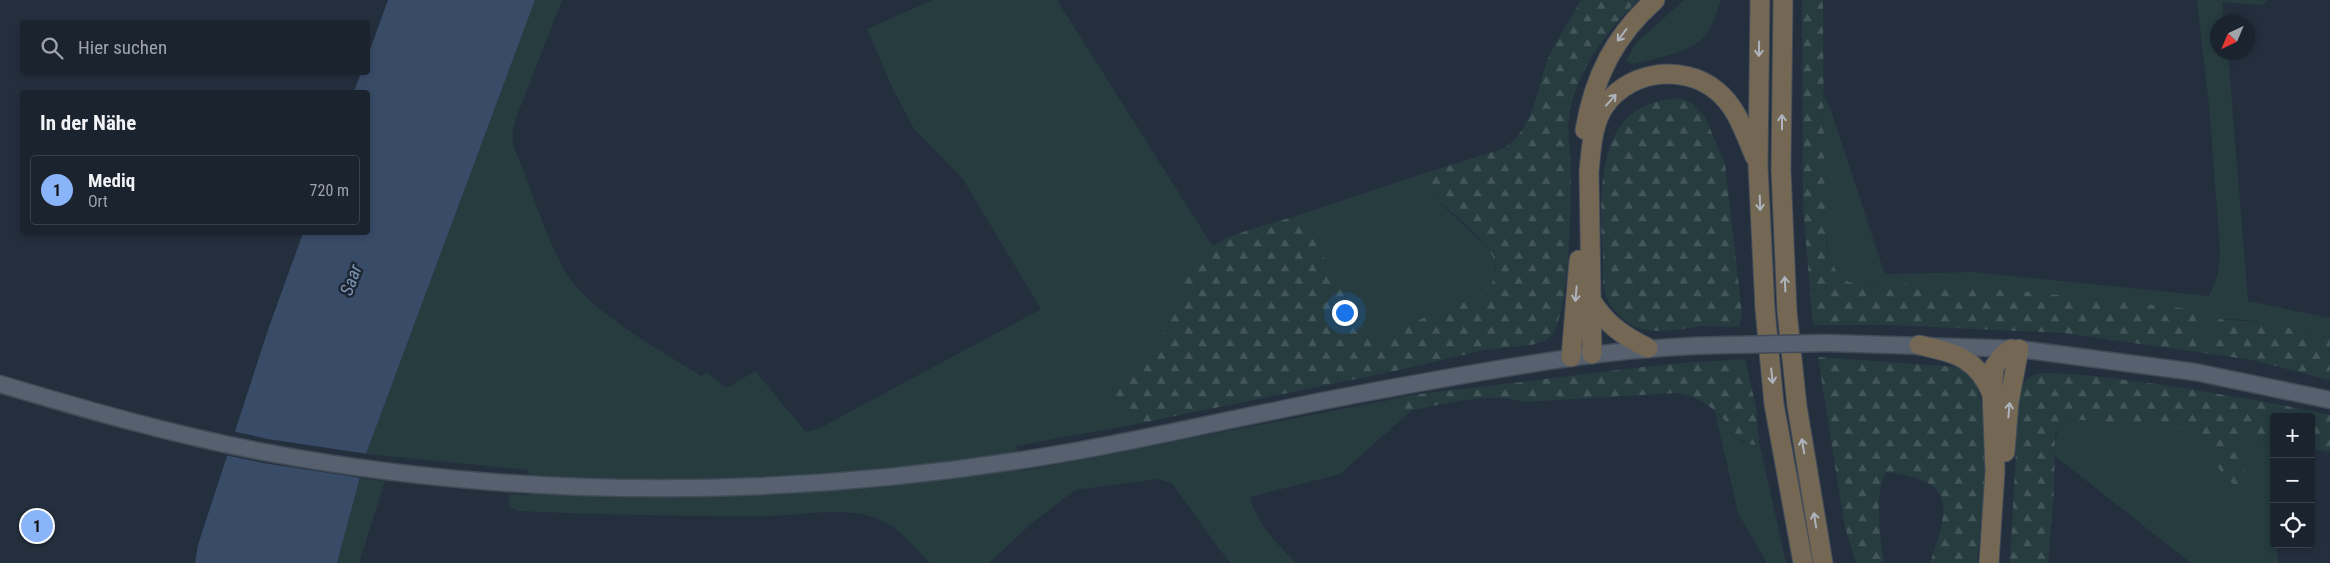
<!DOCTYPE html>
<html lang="de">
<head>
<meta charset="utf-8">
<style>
	:root { --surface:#1b232e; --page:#282f3a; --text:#f1f3f6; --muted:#a0a4aa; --line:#39404a; --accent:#8ab4f8 }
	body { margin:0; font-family:"Roboto Condensed",sans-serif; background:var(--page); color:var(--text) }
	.controls { position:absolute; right:15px; bottom:15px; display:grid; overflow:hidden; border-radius:5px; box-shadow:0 2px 8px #0003 }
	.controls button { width:45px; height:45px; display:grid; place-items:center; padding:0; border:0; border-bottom:1px solid var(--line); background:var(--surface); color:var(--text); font:25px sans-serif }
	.compass { position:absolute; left:2210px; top:15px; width:45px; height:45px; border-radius:50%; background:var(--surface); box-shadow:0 2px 8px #0003; rotate:224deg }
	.you { position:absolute; left:1344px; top:312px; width:18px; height:18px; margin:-12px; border:4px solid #fff; border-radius:50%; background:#1a73e8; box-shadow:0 0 0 8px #1a73e833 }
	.badge { display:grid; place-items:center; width:32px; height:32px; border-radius:50%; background:var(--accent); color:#111; font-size:16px; font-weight:700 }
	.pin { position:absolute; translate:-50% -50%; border:2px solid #fff; box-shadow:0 1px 5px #0006 }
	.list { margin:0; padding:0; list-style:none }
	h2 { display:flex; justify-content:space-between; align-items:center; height:65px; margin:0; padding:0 20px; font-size:21px }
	h2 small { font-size:16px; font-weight:400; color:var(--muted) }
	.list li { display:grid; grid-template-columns:32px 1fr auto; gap:15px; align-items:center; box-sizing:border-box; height:70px; margin:0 10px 10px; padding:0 10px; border:1px solid var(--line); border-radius:5px }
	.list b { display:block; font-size:19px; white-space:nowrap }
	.list p { margin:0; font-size:16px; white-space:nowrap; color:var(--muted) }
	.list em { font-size:16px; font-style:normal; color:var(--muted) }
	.icon { flex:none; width:28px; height:28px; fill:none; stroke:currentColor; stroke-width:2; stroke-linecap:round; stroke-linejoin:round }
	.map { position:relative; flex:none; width:2330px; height:563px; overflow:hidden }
	.search { position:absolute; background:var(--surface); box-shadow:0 2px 8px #0003; left:20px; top:20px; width:350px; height:55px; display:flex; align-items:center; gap:12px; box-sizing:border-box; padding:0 18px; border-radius:5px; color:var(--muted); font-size:19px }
	.panel { position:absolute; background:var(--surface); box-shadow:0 2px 8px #0003; left:20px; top:90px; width:350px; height:145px; border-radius:5px }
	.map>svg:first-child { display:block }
	.grass { fill:#263c3f }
	.forest { fill:url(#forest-firs) }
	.water { fill:#394c67 }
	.pier { fill:#242f3e }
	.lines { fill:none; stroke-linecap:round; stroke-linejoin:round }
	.major-casing { stroke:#414a57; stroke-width:19 }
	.highway-casing { stroke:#434c59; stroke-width:21 }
	.major { stroke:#56606e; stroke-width:16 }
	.highway { stroke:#746855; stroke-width:19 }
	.major-bridge-casing { stroke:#414a57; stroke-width:19; stroke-linecap:butt }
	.major-bridge { stroke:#56606e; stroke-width:16 }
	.oneway { stroke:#aeb4bd }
	.labels { text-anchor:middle; stroke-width:5; stroke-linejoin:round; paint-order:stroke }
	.water-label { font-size:18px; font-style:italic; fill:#7c92b1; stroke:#1d2633 }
</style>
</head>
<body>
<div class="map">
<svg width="2330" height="563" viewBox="0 0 2330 563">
	<defs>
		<pattern id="forest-firs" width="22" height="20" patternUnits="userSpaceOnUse" patternTransform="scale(1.25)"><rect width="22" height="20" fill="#263c3f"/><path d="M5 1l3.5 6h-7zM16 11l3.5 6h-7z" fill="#435659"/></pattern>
	</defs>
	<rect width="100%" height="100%" fill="#242f3e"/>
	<!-- grass -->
	<path class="grass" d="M 535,0 L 562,0 L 518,113 L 513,129 L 513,145 C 530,184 543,229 562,266 C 585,310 659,349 701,376 L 707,373 L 727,388 L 755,371 L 806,432 L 818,429 L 1041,309 L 963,179 L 914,129 L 892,87 L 867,29 L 933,0 L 1057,0 L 1213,247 L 1198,257 L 1163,336 L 1151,351 L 1110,388 C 1111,402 1126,416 1137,424 L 1016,446 L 1021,471 L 1384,401 L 1385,410 L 1389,414 L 1411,411 L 1340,474 L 1250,497 C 1257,525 1277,543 1296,563 L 1231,563 L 1219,549 L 1172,483 L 1158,479 L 1075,490 L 1031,524 L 989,563 L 930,563 C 912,545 900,527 875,518 C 841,506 801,516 766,516 C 683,516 601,515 518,511 L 510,507 L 508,503 L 510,494 L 529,495 L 529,470 L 366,454 Z
		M 1684,0 L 1721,0 C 1716,12 1713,26 1705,36 C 1692,52 1652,60 1632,64 L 1626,60 L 1636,43 Z
		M 2197,0 L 2268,0 L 2262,5 L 2222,2 L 2224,22 L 2218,22 L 2218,52 L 2228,53 L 2248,301 L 2330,318 L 2330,338 C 2293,329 2257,318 2219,319 C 2210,330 2213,338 2197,335 L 2197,316 C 2107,304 2017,288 1927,284 C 1901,283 1853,295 1836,273 C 1820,252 1824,129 1824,97 L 1830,107 L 1884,272 L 1888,274 L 1973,272 L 2209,296 L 2218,274 L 2220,250 L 2209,106 Z
		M 1419,175 L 1418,180 L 1422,186 L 1487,247 L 1494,260 L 1495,277 L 1487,293 L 1469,302 L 1381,335 L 1364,337 L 1354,330 L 1346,299 L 1303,221 L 1296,216 Z
		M 1715,412 L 1727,423 L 1742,442 L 1754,445 L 1759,442 L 1786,563 L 1767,563 L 1738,513 Z
		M 2072,419 L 2160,428 L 2184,428 L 2201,431 L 2207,449 L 2245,472 L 2238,442 L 2243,438 L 2270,442 L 2274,544 L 2276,544 L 2279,563 L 2191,563 L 2055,456 C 2055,439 2055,427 2072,419 Z
		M 358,478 L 385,481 L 359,563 L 337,563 Z"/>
	<!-- forest -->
	<path class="forest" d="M 1581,0 L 1638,0 C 1607,31 1575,72 1569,117 C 1567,135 1571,154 1571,172 C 1571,201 1570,322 1549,338 C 1536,348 1502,347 1484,350 C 1457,356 1431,363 1404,369 C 1315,388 1226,405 1137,424 C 1126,416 1110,402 1110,388 L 1151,351 L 1163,336 L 1192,264 C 1217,234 1261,227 1296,216 L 1303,220 L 1346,299 L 1354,330 L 1364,337 L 1381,335 L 1487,293 C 1492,283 1498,273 1494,260 C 1488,239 1439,203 1422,186 L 1418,180 L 1419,175 L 1502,149 C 1535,131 1536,86 1550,54 C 1559,36 1571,18 1581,0 Z
		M 1802,0 L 1823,0 L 1824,170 L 1827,248 L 1837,274 L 1849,282 L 1871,287 L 1910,283 L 1971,286 L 2193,309 L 2197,316 L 2197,335 C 2213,338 2210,330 2219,319 L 2269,323 L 2330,338 L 2330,380 L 2252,360 L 2064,333 L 1889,325 L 1813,325 L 1803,206 Z
		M 1679,98 L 1692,103 L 1705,117 L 1725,164 L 1742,313 L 1739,327 C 1727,327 1716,326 1704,326 C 1682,328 1650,337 1630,324 C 1618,316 1608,306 1605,292 C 1602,282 1603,271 1603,261 C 1601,220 1596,154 1624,121 C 1639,105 1658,100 1679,98 Z
		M 1818,357 L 1957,367 L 1970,374 L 1977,385 L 1984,416 L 1985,485 L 1977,563 L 1930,563 C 1949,506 1958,481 1886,472 C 1873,492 1881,540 1884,563 L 1856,563 L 1844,523 Z
		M 1745,359 L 1756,407 L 1759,442 L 1754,445 C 1737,441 1738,435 1727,423 C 1713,407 1698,396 1677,393 L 1524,402 C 1484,389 1431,409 1389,414 L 1385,410 L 1384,401 L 1412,395 L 1668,364 Z
		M 2042,373 C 2083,373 2124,380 2164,385 C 2220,394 2275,403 2330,415 L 2330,452 L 2311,449 L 2311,417 L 2274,417 L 2274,443 L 2243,438 L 2238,442 L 2245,472 L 2243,484 L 2235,486 L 2223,475 L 2207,449 L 2201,431 L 2184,428 L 2160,428 L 2072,419 L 2064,423 L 2055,435 L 2054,490 L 2048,563 L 2010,563 L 2019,393 C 2024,380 2029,376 2042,373 Z"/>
	<!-- water -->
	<path class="water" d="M 388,0 L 535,0 L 366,454 L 337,563 L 195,563 L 198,545 L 269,327 L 303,233 L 368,232 L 368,92 L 354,92 L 361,73 L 368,72 L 368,55 Z"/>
	<!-- pier -->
	<path class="pier" d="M 232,431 L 268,439 L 368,454 L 361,478 L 263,463 L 225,455 Z"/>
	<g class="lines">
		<!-- major casing -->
		<g class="major-casing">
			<path id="major" d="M 1828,343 L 2019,349 L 2195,372 L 2330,400
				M 0,384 C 87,410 174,435 264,452 C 525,501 798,499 1059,454 C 1131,442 1203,425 1274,411 C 1343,396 1412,384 1481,372 C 1563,358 1643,346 1725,345"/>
		</g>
		<!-- highway casing -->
		<g class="highway-casing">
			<path id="highway" d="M 1760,0 L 1758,166 L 1765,309 L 1774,404 L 1803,563
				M 1783,0 L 1781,170 L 1787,311 L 1797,406 L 1823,563
				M 1585,130 C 1594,77 1615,35 1655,0
				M 1591,300 C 1606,324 1623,336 1648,348
				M 1919,345 C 1954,353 1977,357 1992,394
				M 1592,354 L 1589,172 C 1591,152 1592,129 1601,112 C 1623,71 1682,62 1717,91 C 1737,107 1745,134 1755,157
				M 1571,357 L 1579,260
				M 2005,452 L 2009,402 L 2019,349
				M 1989,563 L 1995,471 L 1992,394 L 1994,367 L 2003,355 L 2011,349"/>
		</g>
		<!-- major -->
		<use href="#major" class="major"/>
		<!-- highway -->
		<use href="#highway" class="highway"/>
		<!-- major-bridge casing -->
		<g class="major-bridge-casing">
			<path id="major-bridge" d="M 1725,345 L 1828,343"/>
		</g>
		<!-- major-bridge -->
		<use href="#major-bridge" class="major-bridge"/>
	</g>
	<!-- one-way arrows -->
	<defs><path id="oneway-shaft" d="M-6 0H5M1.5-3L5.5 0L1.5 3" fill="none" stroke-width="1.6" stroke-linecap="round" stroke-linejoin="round" transform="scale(1.25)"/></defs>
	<g class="oneway">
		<use href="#oneway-shaft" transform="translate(1622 35) rotate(127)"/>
		<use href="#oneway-shaft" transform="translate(1759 49) rotate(91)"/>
		<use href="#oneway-shaft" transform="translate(1611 100) rotate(-48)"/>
		<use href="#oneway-shaft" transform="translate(1782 122) rotate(-90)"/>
		<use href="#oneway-shaft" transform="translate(1760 203) rotate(88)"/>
		<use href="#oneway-shaft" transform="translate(1785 284) rotate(-93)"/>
		<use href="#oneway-shaft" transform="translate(1576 294) rotate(95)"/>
		<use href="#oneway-shaft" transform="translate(1772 376) rotate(84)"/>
		<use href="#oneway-shaft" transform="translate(2009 410) rotate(-85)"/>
		<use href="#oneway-shaft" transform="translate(1803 446) rotate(-99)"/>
		<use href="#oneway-shaft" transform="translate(1815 520) rotate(-99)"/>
	</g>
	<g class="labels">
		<!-- water labels -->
		<g class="water-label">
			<text transform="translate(351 280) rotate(-70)" y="6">Saar</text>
		</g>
	</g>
</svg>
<div class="controls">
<button>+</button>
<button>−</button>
<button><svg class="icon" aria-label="locate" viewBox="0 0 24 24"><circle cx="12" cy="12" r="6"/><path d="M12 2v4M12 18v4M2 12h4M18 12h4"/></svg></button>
</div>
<svg class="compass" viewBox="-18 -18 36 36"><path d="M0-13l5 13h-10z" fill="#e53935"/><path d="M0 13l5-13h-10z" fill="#a0a4aa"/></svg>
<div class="you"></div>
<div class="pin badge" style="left:37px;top:526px">1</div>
<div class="search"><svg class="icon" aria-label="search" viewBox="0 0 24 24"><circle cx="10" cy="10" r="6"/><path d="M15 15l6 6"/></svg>Hier suchen</div>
<section class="panel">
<h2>In der Nähe<small></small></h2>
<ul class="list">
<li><span class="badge">1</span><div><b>Mediq</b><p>Ort</p></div><em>720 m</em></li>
</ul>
</section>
</div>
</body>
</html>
